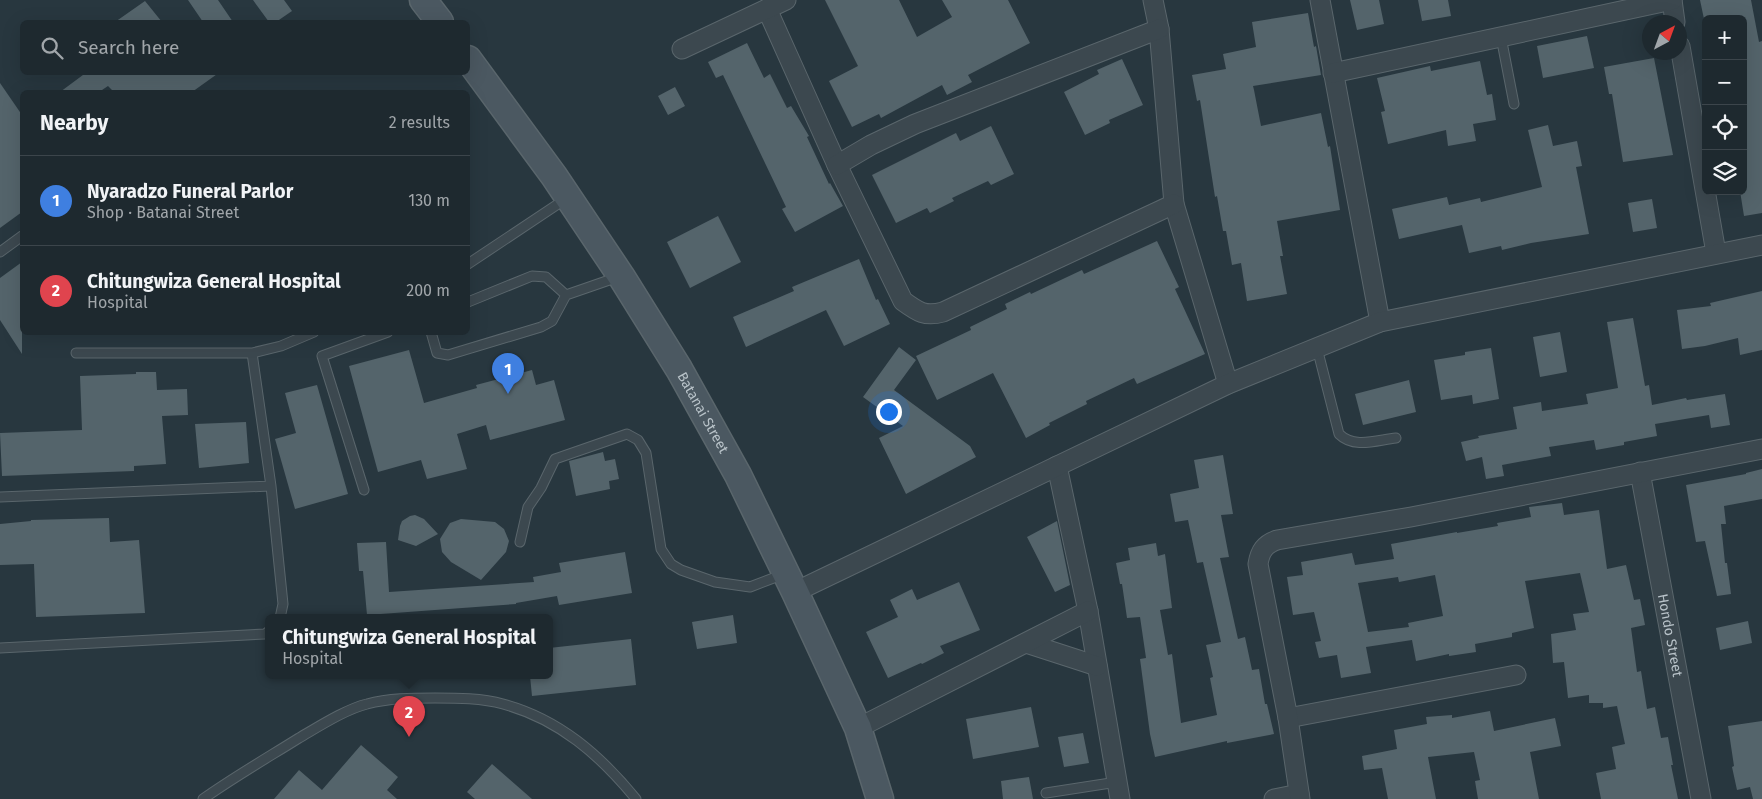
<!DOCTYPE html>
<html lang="en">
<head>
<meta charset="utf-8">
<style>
	:root { --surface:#1e292f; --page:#2b353b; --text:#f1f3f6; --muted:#a1a6aa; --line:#3c454b; --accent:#db2777 }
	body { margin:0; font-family:"Fira Sans",sans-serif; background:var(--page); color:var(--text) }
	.controls { position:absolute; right:15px; top:15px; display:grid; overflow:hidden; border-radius:8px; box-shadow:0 5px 20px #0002 }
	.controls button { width:45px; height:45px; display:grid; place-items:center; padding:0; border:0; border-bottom:1px solid var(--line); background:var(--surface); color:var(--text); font:25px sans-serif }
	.compass { position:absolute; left:1642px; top:15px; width:45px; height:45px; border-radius:50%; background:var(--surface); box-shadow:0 5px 20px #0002; rotate:41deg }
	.you { position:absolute; left:888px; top:411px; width:18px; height:18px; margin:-12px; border:4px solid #fff; border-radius:50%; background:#1a73e8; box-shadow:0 0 0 8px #1a73e833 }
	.badge { display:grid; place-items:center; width:32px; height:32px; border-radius:50%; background:var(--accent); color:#fff; font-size:16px; font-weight:700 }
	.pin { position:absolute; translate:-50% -41px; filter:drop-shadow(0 1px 2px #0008) }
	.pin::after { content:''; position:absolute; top:26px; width:18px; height:15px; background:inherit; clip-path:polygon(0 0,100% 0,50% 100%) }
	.popup { position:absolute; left:265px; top:614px; width:288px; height:65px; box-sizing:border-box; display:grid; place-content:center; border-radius:8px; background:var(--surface); filter:drop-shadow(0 1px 4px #0005); font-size:16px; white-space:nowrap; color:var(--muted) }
	.popup b { font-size:19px; color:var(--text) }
	.popup::after { content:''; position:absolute; left:50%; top:100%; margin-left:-10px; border:10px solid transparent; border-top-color:var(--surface) }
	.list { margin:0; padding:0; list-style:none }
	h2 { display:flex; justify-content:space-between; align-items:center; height:65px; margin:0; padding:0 20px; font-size:21px }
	h2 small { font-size:16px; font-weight:400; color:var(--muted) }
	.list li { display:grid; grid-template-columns:32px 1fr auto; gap:15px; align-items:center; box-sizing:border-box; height:90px; padding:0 20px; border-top:1px solid var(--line) }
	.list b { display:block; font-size:19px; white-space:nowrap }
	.list p { margin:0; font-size:16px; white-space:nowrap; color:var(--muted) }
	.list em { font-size:16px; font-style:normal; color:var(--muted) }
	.icon { flex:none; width:28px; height:28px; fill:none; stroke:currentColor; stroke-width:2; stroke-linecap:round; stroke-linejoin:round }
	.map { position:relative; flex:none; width:1762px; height:799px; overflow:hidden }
	.search { position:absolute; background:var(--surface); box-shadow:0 5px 20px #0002; left:20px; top:20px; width:450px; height:55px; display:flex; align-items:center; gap:12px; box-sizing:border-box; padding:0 18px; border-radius:8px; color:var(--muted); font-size:19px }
	.panel { position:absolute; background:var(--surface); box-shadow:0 5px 20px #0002; left:20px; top:90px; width:450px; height:245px; border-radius:8px }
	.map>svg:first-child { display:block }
	.building { fill:#54646b; fill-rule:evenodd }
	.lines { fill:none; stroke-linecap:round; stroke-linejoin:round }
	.lane-casing { stroke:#5a666c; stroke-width:11 }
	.street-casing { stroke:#5a666c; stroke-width:21 }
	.secondary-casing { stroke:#5a666c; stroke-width:29 }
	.lane { stroke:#3c484f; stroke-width:9 }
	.street { stroke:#3c484f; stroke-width:19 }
	.secondary { stroke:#4b5861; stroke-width:26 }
	.labels { text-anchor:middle; stroke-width:5; stroke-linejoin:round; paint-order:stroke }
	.street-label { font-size:14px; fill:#b9c3c9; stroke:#212d34 }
</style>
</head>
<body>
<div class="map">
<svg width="1762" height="799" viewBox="0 0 1762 799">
	<rect width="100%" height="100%" fill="#28373f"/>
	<!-- building -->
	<path class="building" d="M 188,0 L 218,0 L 233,22 L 203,22 Z
		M 253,0 L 284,0 L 292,11 L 276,22 L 269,22 Z
		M 825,0 L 899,0 L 917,37 L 952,17 L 942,0 L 1008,0 L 1030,43 L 968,75 L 972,82 L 947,95 L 942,85 L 881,118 L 879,114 L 852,127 L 829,81 L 858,66 Z
		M 1350,0 L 1379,0 L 1384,24 L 1357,30 Z
		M 1418,0 L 1448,0 L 1451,16 L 1422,21 Z
		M 1700,0 L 1751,0 L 1759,42 L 1762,41 L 1762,213 L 1744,216 L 1740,191 L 1743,191 L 1743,19 L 1704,19 Z
		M 145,1 L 162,22 L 115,22 Z
		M 1308,13 L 1314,47 L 1316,46 L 1321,75 L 1253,86 L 1254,90 L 1261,126 L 1321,113 L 1328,147 L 1330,146 L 1340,210 L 1277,221 L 1283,256 L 1280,256 L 1287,294 L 1247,301 L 1241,263 L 1232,265 L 1226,231 L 1223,231 L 1217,196 L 1215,197 L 1200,100 L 1197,101 L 1192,75 L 1226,69 L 1223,54 L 1256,47 L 1252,22 Z
		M 1587,36 L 1594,68 L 1543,78 L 1537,46 Z
		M 747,43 L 764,78 L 770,74 L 787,108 L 791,106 L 809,136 L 807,137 L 829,184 L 830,183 L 843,206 L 795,232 L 782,209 L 786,207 L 723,75 L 716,78 L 708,62 Z
		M 1654,58 L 1673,155 L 1623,162 L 1612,94 L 1609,94 L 1604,67 Z
		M 1122,59 L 1143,105 L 1109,120 L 1110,123 L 1085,135 L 1064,92 L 1099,74 L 1097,70 Z
		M 1480,61 L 1487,95 L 1492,94 L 1496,120 L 1473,124 L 1476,141 L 1448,146 L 1446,130 L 1388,144 L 1381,112 L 1385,111 L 1377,78 L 1430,66 L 1431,71 Z
		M 87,72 L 220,72 L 192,92 L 114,92 L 108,86 L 99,92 L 60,92 Z
		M 0,83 L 22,115 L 22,212 L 0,228 Z
		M 675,87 L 685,106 L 668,115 L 658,96 Z
		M 1548,125 L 1553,146 L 1577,141 L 1582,166 L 1576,167 L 1589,234 L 1531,243 L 1502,250 L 1501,246 L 1469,253 L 1462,225 L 1399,239 L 1392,209 L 1447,197 L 1449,205 L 1480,198 L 1481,202 L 1542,187 L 1528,130 Z
		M 991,126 L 1014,174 L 991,185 L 988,181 L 952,198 L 954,201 L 930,213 L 927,208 L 896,223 L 872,175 L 956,133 L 960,141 Z
		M 1652,199 L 1657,228 L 1633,232 L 1628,203 Z
		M 718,216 L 741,262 L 690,288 L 667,242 Z
		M 1157,241 L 1179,287 L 1175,289 L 1205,354 L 1137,384 L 1134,378 L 1086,401 L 1087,404 L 1049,423 L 1050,425 L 1026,438 L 993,373 L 937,400 L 916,356 L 971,330 L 970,327 L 1007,309 L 1005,304 L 1030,292 L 1031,294 L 1082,270 L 1084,274 Z
		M 859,259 L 876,300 L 878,299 L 890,324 L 844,346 L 826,310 L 746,347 L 733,317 L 794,291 L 792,287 Z
		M 22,262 L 22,354 L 0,320 L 0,278 Z
		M 1762,291 L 1762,350 L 1740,355 L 1738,338 L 1705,346 L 1682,349 L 1677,310 L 1711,306 L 1710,303 Z
		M 1633,318 L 1645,386 L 1649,385 L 1652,405 L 1686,398 L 1687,400 L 1725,394 L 1730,425 L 1711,428 L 1709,415 L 1655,424 L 1657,436 L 1624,442 L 1624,445 L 1596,450 L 1594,440 L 1549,447 L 1551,456 L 1502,465 L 1504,476 L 1486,479 L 1482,457 L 1466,461 L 1461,442 L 1479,438 L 1478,436 L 1517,429 L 1513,407 L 1541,402 L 1542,411 L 1588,404 L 1586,394 L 1618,388 L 1607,322 Z
		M 1560,332 L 1567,372 L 1540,377 L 1533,337 Z
		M 899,347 L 916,360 L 894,390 L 970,446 L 976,457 L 906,494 L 879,438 L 903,426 L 863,397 Z
		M 1491,348 L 1499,399 L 1473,404 L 1472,395 L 1441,400 L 1434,360 L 1465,355 L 1465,352 Z
		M 409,350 L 424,403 L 477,388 L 476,385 L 532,370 L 536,385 L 554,380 L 565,420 L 490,440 L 486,425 L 457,434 L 467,469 L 427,479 L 421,460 L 378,472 L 349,366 Z
		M 136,372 L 156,372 L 157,390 L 187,389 L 188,415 L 162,416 L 166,464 L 134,466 L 134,471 L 2,476 L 0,433 L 82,430 L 80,376 L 136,374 Z
		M 1409,380 L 1416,412 L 1363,425 L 1355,394 Z
		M 317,385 L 348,494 L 295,509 L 275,439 L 296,433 L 285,393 Z
		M 246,422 L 249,463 L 199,468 L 195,424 Z
		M 603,452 L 605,461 L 615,459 L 619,479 L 609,481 L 610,489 L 576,496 L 569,461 Z
		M 1223,455 L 1233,514 L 1221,515 L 1229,557 L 1220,558 L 1238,639 L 1245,637 L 1252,670 L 1259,669 L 1265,704 L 1267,704 L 1274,734 L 1227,743 L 1227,741 L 1155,757 L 1150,734 L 1140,659 L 1146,658 L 1140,617 L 1127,618 L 1122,584 L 1120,584 L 1116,563 L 1130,560 L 1128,548 L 1156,543 L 1158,556 L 1165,554 L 1172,608 L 1160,610 L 1168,655 L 1172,654 L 1181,723 L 1217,715 L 1210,678 L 1213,677 L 1206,645 L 1221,642 L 1203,562 L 1197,563 L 1188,520 L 1175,522 L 1170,494 L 1199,488 L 1194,460 Z
		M 1762,469 L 1762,499 L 1724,506 L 1726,524 L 1721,524 L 1725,563 L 1727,563 L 1731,594 L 1717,596 L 1705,541 L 1696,542 L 1686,485 L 1746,474 L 1746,473 Z
		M 1562,503 L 1564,515 L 1599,510 L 1607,569 L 1626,565 L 1634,600 L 1640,599 L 1645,625 L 1631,628 L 1637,672 L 1641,671 L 1647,709 L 1655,707 L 1661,738 L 1668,737 L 1673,765 L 1671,765 L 1678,799 L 1601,799 L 1596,773 L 1616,769 L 1612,747 L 1625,744 L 1617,706 L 1603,708 L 1603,703 L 1589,703 L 1589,695 L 1568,698 L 1564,662 L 1553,663 L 1551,634 L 1576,630 L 1573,614 L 1589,612 L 1580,573 L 1525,581 L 1534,628 L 1512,633 L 1512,637 L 1475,644 L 1476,652 L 1449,656 L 1449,654 L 1416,661 L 1412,640 L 1366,647 L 1371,673 L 1341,678 L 1337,655 L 1319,658 L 1315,642 L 1321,641 L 1314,612 L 1293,615 L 1287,577 L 1303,575 L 1301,562 L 1352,553 L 1355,565 L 1394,559 L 1391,544 L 1457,532 L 1457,533 L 1498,526 L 1497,523 L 1531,517 L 1529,507 ZM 1435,575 L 1443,616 L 1408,623 L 1409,627 L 1368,632 L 1358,583 L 1398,577 L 1399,582 Z
		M 415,515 L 424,519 L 438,534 L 416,546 L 398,540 L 400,526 L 402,521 L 410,516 Z
		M 109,518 L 110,542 L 139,540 L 145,613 L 36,617 L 34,564 L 0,565 L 0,524 L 31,521 L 31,520 Z
		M 461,519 L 495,522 L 504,529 L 509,541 L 506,552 L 481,580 L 451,562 L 442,552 L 440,539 L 450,523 Z
		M 1057,521 L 1070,585 L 1055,592 L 1027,537 Z
		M 386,542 L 389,592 L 534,582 L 533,577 L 561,572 L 559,563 L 625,552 L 632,593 L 559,605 L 557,596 L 516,603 L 516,604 L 367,615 L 363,571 L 359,571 L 357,543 Z
		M 959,582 L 980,630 L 940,646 L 944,653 L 922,664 L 921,663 L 888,678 L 866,632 L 898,617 L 890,600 L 912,589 L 917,600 Z
		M 733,615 L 737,643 L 697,649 L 692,622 Z
		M 1748,621 L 1752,643 L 1720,650 L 1716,628 Z
		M 631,639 L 636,685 L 532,696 L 530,676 L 549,676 L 549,648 Z
		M 1031,707 L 1039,747 L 973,759 L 966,719 Z
		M 1490,711 L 1494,731 L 1555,718 L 1561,746 L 1530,752 L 1539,799 L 1478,799 L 1475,781 L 1480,780 L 1474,752 L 1428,757 L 1436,799 L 1388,799 L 1382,768 L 1364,770 L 1362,756 L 1397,749 L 1394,730 L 1427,724 L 1426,717 L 1452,715 L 1452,718 Z
		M 1762,721 L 1762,799 L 1753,799 L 1750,787 L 1737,790 L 1732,767 L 1734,766 L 1728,726 Z
		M 1083,733 L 1089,763 L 1064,767 L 1058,737 Z
		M 361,745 L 398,777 L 387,790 L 397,799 L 274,799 L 299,770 L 322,790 Z
		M 492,764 L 532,799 L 475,799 L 467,792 Z
		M 1029,777 L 1033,799 L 1003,799 L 1001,781 Z"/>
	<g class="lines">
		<!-- lane casing -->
		<g class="lane-casing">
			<path id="lane" d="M 1501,37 L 1514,104
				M 0,252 L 22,236
				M 468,264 L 567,198
				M 468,302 L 532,276 L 546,277 L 566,295 L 618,277
				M 431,332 L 437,353 L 448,355 L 541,327 L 552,321 L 566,295
				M 1317,348 L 1339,434 C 1354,449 1377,440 1396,438
				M 76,353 L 252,353 L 271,486 L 283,604 L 280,618
				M 252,353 L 281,346 L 314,332
				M 364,490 L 322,356 L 388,332
				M 0,497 L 271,486
				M 520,542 L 528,507 L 541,488 L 555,459 L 627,434 L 638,440 L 646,453 L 661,549 L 671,564 L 681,570 L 715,582 L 750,587 L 784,574
				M 0,648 L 265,634 L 269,631
				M 1046,793 L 1117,782
				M 203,799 C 234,777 267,758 299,738 C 318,727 346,709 367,704 C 389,698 412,698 435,698 C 457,698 482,698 503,704 C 559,719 600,755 636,799"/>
		</g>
		<!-- street casing -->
		<g class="street-casing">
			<g id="street">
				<path d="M 1153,0 L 1159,29 L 1174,204 L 1228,384"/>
				<path d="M 1320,0 L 1380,322"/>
				<path d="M 1672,0 L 1675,22"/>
				<path d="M 767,9 L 837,165 L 903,301 C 918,312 925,317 943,312 L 1174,204"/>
				<path d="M 1680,46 L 1716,253"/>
				<path d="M 682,49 L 786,0"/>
				<path d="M 1333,73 L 1672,0"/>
				<path d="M 837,165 L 871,145 L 915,124 L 1159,29"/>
				<path d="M 1057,466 L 1088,611 L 1120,799"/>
				<path id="s1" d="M 1640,472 L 1701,799"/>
				<path d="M 795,592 L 1228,384 L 1380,322 L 1762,245"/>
				<path d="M 1026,643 L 1097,666"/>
				<path d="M 1288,718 L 1516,675"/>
				<path d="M 858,728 L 1088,611"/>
				<path d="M 1274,799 L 1299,794"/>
				<path d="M 1300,799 L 1288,718 L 1258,564 C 1260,551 1265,544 1277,540 L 1411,517 L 1762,449"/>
			</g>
		</g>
		<!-- secondary casing -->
		<g class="secondary-casing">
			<g id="secondary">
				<path d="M 423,0 L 440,22"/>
				<path id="s2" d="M 468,59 L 554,176 L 621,276 L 679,369 L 738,475 L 795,592 L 858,728 L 880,799"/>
			</g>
		</g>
		<!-- lane -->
		<use href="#lane" class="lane"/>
		<!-- street -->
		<use href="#street" class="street"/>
		<!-- secondary -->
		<use href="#secondary" class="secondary"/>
	</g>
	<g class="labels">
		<!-- street labels -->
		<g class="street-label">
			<text dy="5" stroke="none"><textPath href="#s2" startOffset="425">Batanai Street</textPath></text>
			<text dy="5" stroke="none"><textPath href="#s1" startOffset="166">Hondo Street</textPath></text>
		</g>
	</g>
</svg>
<div class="controls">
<button>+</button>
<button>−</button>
<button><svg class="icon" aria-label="locate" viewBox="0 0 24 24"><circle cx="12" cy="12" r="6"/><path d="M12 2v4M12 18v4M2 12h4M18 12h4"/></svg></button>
<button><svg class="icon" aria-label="layers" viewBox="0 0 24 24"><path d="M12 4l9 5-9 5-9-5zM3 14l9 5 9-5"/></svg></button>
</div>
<svg class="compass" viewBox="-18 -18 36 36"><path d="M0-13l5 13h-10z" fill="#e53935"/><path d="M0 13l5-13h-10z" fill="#a1a6aa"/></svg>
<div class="you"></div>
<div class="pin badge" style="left:508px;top:394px;background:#3f7fe0">1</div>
<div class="pin badge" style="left:409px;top:737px;background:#e0444e">2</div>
<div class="popup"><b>Chitungwiza General Hospital</b>Hospital</div>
<div class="search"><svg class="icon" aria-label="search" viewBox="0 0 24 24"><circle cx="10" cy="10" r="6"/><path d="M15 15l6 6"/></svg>Search here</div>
<section class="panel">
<h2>Nearby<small>2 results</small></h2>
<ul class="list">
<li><span class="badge" style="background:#3f7fe0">1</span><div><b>Nyaradzo Funeral Parlor</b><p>Shop · Batanai Street</p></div><em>130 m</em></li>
<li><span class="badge" style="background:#e0444e">2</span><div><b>Chitungwiza General Hospital</b><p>Hospital</p></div><em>200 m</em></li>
</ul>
</section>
</div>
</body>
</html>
